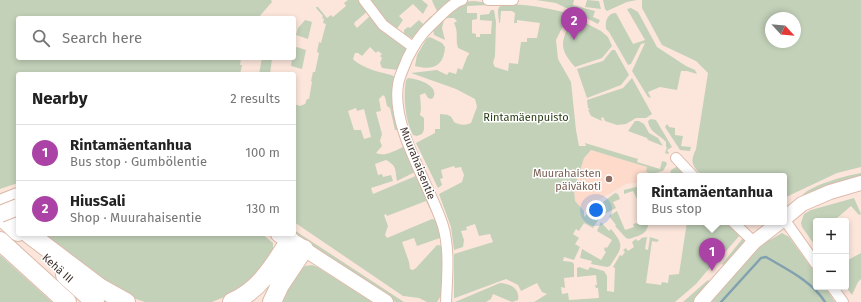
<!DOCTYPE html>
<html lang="en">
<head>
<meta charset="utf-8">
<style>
	:root { --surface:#fff; --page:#f2f2f2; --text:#222; --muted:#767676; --line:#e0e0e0; --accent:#ab42a5 }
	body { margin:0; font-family:"Fira Sans",sans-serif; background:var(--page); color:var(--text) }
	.controls { position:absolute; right:12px; bottom:12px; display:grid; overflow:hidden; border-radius:4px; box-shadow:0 2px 6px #0003 }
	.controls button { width:36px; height:36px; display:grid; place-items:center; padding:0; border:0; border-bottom:1px solid var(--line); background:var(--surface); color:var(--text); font:20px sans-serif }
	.compass { position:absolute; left:765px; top:12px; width:36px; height:36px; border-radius:50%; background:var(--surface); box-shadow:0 2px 6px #0003; rotate:116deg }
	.you { position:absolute; left:596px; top:210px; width:14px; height:14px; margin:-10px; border:3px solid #fff; border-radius:50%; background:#1a73e8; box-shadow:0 0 0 6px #1a73e833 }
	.badge { display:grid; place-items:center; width:26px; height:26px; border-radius:50%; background:var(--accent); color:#fff; font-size:13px; font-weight:700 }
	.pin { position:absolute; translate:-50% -33px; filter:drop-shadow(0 1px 2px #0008) }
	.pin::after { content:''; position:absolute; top:21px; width:14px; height:12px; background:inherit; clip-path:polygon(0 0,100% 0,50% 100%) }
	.popup { position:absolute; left:637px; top:173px; width:150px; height:52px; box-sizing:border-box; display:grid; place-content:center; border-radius:4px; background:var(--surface); filter:drop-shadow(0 1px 3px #0005); font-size:13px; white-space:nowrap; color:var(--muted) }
	.popup b { font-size:15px; color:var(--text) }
	.popup::after { content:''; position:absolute; left:50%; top:100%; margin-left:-8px; border:8px solid transparent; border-top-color:var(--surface) }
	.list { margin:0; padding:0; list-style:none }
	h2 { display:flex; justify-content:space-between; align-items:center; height:52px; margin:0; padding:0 16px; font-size:17px }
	h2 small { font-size:13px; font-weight:400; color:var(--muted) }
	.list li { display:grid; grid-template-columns:26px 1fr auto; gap:12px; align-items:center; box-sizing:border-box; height:56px; padding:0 16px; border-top:1px solid var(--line) }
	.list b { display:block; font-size:15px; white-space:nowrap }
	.list p { margin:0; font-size:13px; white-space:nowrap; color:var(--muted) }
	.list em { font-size:13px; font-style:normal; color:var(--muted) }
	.icon { flex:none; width:22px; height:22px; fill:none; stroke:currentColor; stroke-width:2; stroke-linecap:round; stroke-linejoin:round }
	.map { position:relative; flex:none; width:861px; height:302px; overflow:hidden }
	.search { position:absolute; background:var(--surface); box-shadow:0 2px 6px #0003; left:16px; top:16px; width:280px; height:44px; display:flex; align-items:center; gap:10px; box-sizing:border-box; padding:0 14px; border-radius:4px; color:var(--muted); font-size:15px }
	.panel { position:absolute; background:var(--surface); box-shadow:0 2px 6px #0003; left:16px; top:72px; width:280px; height:164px; border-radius:4px }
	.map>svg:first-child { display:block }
	.built { fill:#fddaca }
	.green { fill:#c3d1b9; fill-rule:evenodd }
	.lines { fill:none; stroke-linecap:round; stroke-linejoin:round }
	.stream { stroke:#82a1af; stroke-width:2.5 }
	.street-casing { stroke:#dcbaaa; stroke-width:12 }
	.secondary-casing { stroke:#dcbaaa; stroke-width:16 }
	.primary-casing { stroke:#dcbaaa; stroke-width:18 }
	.highway-casing { stroke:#dcbaaa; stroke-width:20 }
	.street { stroke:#fff; stroke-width:10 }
	.secondary { stroke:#fff; stroke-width:14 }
	.primary { stroke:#fff; stroke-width:16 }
	.highway { stroke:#fff; stroke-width:18 }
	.primary-bridge-casing { stroke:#dcbaaa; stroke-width:18; stroke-linecap:butt }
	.primary-bridge { stroke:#fff; stroke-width:16 }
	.education-dot { fill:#8d6e63; stroke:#fff; stroke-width:1.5 }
	.labels { text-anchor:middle; stroke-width:3; stroke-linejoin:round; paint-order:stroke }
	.park-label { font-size:11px; fill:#283d14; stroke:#fff }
	.street-label { font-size:11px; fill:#3f312b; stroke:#fff }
	.education-label { font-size:11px; fill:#785e54; stroke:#fff; text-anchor:end }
</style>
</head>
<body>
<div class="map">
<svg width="861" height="302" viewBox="0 0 861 302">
	<rect width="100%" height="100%" fill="#fce6dc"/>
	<!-- built -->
	<path class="built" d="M 591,150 L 648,167 L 645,176 L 640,176 L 640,182 L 626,184 L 593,203 L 584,211 L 575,201 L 574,190 L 584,158 Z"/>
	<!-- green -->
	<path class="green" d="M 0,0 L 271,0 L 272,2 L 258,18 L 18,18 L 18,58 L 241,58 L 240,65 L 242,65 L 240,74 L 18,74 L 18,183 L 0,189 Z
		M 348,0 L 360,0 L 368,11 L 355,22 L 354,24 L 357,28 L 371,15 L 405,46 L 407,51 L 399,69 L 397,70 L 382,68 L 380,63 L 382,58 L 380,56 L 382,54 L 378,51 L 376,53 L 370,47 L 362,56 L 358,53 L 355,53 L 353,59 C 358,65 376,72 384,73 C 389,75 392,74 396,78 L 399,128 L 398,130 L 395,130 L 390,108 L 387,106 L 385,97 L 383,95 L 379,99 L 381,111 L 376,112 L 382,134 L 380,141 L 382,146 L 376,153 C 385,157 394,151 403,147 L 405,147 L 415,172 L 397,181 C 395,169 397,166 386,160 L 375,164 L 378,175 L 382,174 L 383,177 L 391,175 L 393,181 L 371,188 L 373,194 L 418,175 L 435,214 L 432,213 L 426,201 L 387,216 L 386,214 L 384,215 L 388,226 L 385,235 L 387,238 L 432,219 L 436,220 L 441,236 L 440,238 L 417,246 L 414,238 L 402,242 L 409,262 L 410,269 L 413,270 L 416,268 L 437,245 L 443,246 L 444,291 L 437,302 L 427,302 L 419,298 L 403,296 L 294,222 L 294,104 L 300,106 L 305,104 L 307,99 L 309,99 L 312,82 L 311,81 L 313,72 L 315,72 L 319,53 L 317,52 L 319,42 L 321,43 L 326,24 L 323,23 L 324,19 L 322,18 L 323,16 L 316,8 L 316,7 L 318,7 L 327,18 L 331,15 L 333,17 L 346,6 L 344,3 ZM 356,108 L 357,111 L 364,109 L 371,137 L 364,139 L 361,130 L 354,130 L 348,111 Z
		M 367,0 L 422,0 L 428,5 L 423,14 L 413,4 L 399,16 L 403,20 L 396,30 L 388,24 Z
		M 432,0 L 457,0 L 438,13 L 433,3 Z
		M 536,0 L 574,0 L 573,5 L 595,11 L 593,17 L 600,20 L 598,24 L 556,3 Z
		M 587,0 L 599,1 L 601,9 L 585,7 Z
		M 603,0 L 637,0 L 627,2 L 607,11 L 605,9 Z
		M 642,0 L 861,0 L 861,167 L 837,173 L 784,198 L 784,176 L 702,176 C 693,165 689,164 696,149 L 708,73 L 696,61 L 662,45 L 642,8 ZM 771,18 L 795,18 L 795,42 L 771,42 Z
		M 474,1 L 488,3 L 488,5 L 467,6 L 467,13 L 477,13 L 477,19 L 472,20 L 472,33 L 476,34 L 476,37 L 480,37 L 480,34 L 491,34 L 492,21 L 480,20 L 480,15 L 489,14 L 491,10 L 494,10 L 496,22 L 495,56 L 493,63 L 495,67 L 508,71 L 509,63 L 518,64 L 521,42 L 527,42 L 527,38 L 537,38 L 540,23 L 517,20 L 517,23 L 514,23 L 515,13 L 512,11 L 501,11 L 500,23 L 499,23 C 499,18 497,11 499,7 C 508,0 557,9 569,14 L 556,40 L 558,59 L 571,82 L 576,130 L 579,146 L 586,146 L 585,143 L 638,159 L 637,162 L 660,169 L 662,161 L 666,162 L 667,164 L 663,171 L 652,174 L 646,172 L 647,167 L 591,150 L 584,158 L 574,190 L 575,201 L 584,211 L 584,217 L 593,208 L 600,214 L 600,217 L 593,228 L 584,223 L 579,231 L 576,229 L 573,234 L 579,238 L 575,244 L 580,247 L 574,260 L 564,257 L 563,261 L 572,262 L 574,264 L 574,277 L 564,278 L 565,288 L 561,287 L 562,294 L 568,293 L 569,300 L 599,298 L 598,288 L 596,288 L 595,285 L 597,285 L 596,275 L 577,277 L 577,268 L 579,267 L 588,270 L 590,267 L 604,271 L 607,276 L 607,291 L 614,292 L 615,268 L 613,267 L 620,255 L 622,256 L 625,252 L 623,250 L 626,248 L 628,251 L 634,247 L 632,242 L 636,239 L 638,241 L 641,239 L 641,238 L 647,237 L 645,249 L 648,250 L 650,237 L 659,240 L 657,242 L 652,241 L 646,283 L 661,285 L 662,282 L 668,283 L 669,275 L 679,274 L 687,222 L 728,222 L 741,234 L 713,266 L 712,265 L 696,284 L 675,302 L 534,302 L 547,294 L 542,292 L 537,283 L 521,291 L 518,285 L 506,279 L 455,298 L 454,298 L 454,254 L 493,242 L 490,234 L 479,236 L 475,224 L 466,227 L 467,230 L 461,231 L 464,240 L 463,247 L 454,250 L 451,227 L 439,194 L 462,182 L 464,175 L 461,167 L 455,168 L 454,166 L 441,170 L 443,178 L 440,179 L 442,185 L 438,188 L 416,143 L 435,133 L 435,129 L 440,129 L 440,114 C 448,115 451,114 454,122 C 460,125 464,126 471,123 L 477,107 L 475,99 L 456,89 L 411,73 L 437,70 L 447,75 L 449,72 L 456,74 L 458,68 L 462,70 L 467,57 L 469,54 L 469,53 L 458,48 C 455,39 459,33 454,23 L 457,21 L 454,18 L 447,18 L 444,20 L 442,28 L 445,40 L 434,35 L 433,29 L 463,2 Z
		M 631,8 L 638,12 L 657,47 L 686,66 L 695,70 L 697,74 L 687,71 L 681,71 L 677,90 L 660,87 L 648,92 L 651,98 L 648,97 L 632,71 L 645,43 L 641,44 L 631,64 L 628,65 L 609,32 L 606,29 C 605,22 607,13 616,13 L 633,44 L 645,40 L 627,9 Z
		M 431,16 L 433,17 L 414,39 L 404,35 L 404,30 L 408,27 L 410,28 L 419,20 L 423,24 Z
		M 574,17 L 601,31 L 608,37 L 612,46 L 602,58 L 575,67 C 557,47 562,41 572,18 Z
		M 305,20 L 312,22 L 308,39 L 296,35 L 298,28 Z
		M 430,37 L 442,43 L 445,47 C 444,66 433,71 415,66 L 417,55 L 427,38 Z
		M 297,47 L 306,50 L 302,69 L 291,66 L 292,58 L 294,58 L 294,49 Z
		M 612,50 L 615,50 L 629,75 L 621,85 L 587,98 L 577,69 L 603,61 Z
		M 262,58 L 272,59 L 270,74 L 259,74 Z
		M 408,78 C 419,79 440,86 433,98 L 431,99 L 428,98 L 425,93 L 420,95 L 421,109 L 420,115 L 424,118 L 424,130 L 422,134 L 417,136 L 413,135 C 405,120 403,97 406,80 Z
		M 632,78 L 652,114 L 646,118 L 636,118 L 626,124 L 617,125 L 605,121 L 603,117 L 601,118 L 602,121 L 591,116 L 588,110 L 590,109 L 588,108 L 587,100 L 623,88 Z
		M 651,119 L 656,120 L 672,147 L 667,150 L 669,153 L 668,154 L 665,153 L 667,147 L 666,147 L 666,142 C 660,135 649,132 648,121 Z
		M 635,121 L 639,121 L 644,124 L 649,133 L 658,138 L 663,146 L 648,140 L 647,138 L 628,131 Z
		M 667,124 L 668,125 L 669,127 L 675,128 L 675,135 L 683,136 L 681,146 L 691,147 L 690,151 L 680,150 L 665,127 Z
		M 676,167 L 680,167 L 688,176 L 670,176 L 671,170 Z
		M 861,173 L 861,177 L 801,197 C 807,186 848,175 861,173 Z
		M 640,186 L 640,197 L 637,199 L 633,191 L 624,194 L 624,190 Z
		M 615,193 L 618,194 L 620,199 L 613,202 L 616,208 L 604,214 L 598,208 L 598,206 Z
		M 854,198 L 861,214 L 859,215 L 851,206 L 837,218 L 839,221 L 816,221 L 816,234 L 814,235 L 816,238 L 816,247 L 802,227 L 801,223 L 804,214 L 811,210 Z
		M 617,211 L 625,230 L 634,227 L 633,224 L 636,223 L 637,224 L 642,222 L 649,222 C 647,235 640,235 629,239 L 626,238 L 615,226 L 616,225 L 609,216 Z
		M 601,222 L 609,231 L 611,229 C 626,247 621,248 610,266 L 607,267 L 591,264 L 592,261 L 580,258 L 582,249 L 601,260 L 606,252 L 604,250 L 605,247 L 607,248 L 612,240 L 597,231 Z
		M 294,230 L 404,302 L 396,302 L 387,297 L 294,234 Z
		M 782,233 L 789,237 L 816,274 L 816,287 L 825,287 L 835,302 L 707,302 L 765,240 L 770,240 Z
		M 41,234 L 262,234 L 273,243 L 273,252 L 262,268 L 247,284 L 234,293 L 212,302 L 145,302 L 130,297 L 95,277 Z
		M 743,238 L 745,239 C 745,251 731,258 723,265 L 722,264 Z
		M 861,253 L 861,279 L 858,282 L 852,295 L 846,287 L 846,261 Z
		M 0,255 L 52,302 L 0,302 Z
		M 312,265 L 317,267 L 372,302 L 276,302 L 299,269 L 305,266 Z
		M 708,280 L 709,281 L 698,299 L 694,302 L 683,302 Z
		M 500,283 C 510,284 520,288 518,300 L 512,302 L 493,294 L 491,299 L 486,302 L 455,302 Z"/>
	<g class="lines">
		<!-- stream -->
		<path class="stream" d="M 721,302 L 761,258 L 766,257 C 786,269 812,281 825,302"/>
		<!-- street casing -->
		<g class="street-casing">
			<path id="street" d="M 364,0 L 383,25 L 413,47
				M 488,0 L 513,0
				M 676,158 L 693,176
				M 784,219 L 816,264
				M 733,222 L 754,242
				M 832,287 L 843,302
				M 446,302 C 447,277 450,250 443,226 C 430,185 391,128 398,85 C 399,76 404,68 407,59 C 413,47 419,36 429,27 C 438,19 451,3 462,0"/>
		</g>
		<!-- secondary casing -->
		<g class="secondary-casing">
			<path id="secondary" d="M 784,219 L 802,204 L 830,192 L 861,183
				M 304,249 L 386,302
				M 701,302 L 754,242 L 780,222"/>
		</g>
		<!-- primary casing -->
		<g class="primary-casing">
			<path id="primary" d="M 0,203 L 18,196
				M 279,234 L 301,247"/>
		</g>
		<!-- highway casing -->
		<g class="highway-casing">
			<path id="highway" d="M 0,215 L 18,232
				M 29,234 L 99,287 L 126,302
				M 0,241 L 67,302
				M 65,275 L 95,302
				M 232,302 C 260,290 274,265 290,240
				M 272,302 L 280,285 L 304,249"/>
		</g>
		<!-- street -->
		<use href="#street" class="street"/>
		<!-- secondary -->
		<use href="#secondary" class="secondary"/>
		<!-- primary -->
		<use href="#primary" class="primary"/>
		<!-- highway -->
		<use href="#highway" class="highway"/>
		<!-- primary-bridge casing -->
		<g class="primary-bridge-casing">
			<path id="primary-bridge" d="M 0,214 L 18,207"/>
		</g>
		<!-- primary-bridge -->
		<use href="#primary-bridge" class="primary-bridge"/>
	</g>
	<!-- markers -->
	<circle class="education-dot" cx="609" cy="179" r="4"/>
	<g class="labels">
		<!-- park labels -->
		<g class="park-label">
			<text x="526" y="121">Rintamäenpuisto</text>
		</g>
		<!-- street labels -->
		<g class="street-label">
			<text transform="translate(418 163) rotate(68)" y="4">Muurahaisentie</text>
			<text transform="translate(58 268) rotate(42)" y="4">Kehä III</text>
		</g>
		<!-- education labels -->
		<g class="education-label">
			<text x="601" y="177">Muurahaisten<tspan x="601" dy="13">päiväkoti</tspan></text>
		</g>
	</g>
</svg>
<div class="controls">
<button>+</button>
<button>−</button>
</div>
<svg class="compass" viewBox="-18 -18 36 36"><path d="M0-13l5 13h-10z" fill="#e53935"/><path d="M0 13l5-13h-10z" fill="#767676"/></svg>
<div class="you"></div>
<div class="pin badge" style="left:712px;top:271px">1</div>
<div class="popup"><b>Rintamäentanhua</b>Bus stop</div>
<div class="pin badge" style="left:574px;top:40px">2</div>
<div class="search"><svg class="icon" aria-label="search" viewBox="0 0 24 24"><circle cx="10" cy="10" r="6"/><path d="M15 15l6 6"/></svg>Search here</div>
<section class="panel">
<h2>Nearby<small>2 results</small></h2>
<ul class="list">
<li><span class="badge">1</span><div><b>Rintamäentanhua</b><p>Bus stop · Gumbölentie</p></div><em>100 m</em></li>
<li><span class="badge">2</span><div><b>HiusSali</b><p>Shop · Muurahaisentie</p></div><em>130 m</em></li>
</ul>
</section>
</div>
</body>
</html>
